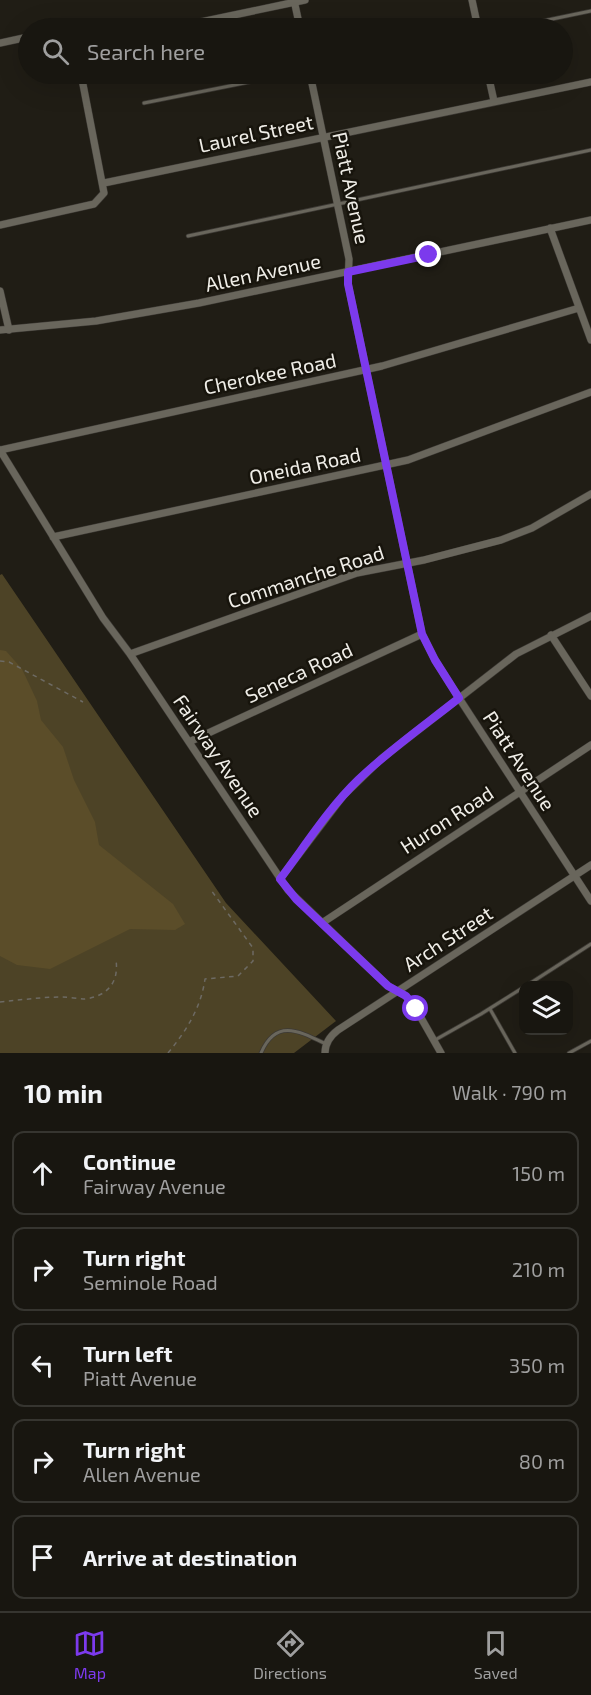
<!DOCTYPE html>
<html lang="en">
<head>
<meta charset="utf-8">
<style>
	:root { --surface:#181610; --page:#25231e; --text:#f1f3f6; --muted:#9f9f9f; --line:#363530; --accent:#7c3aed }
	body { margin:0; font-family:"Exo 2",sans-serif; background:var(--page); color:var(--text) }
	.controls { position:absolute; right:18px; bottom:18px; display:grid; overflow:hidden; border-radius:12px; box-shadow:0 6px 24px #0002 }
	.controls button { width:54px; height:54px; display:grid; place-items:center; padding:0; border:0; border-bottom:2px solid var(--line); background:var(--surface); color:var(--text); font:30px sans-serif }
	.stop { position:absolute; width:18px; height:18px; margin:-14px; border:4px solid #7c3aed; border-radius:50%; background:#fff }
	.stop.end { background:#7c3aed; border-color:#fff; box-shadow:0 2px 6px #0008 }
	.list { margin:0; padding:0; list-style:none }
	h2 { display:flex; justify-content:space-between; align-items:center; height:78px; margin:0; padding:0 24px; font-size:26px }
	h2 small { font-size:20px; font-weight:400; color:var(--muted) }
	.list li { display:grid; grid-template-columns:39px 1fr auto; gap:18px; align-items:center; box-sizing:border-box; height:84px; margin:0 12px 12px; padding:0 12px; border:2px solid var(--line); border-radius:12px }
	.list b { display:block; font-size:22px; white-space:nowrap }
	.list p { margin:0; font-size:20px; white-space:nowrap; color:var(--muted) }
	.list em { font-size:20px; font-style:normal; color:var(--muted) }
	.icon { flex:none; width:33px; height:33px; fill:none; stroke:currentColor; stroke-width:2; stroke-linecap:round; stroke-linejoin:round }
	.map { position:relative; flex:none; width:591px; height:1053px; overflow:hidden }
	.search { position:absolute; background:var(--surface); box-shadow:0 6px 24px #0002; left:18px; right:18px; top:18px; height:66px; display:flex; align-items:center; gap:15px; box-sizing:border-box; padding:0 21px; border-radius:33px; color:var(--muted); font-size:22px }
	.sheet { height:558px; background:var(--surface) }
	nav { display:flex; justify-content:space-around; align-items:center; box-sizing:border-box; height:84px; border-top:2px solid var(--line); background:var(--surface); font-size:16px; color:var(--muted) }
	nav a { display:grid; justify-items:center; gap:3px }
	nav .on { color:var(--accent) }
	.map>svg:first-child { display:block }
	.green { fill:#4d4326 }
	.forest { fill:#5b4d29 }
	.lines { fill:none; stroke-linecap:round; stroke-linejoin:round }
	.lane-casing { stroke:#3d3a35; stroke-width:4.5 }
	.street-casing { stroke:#3d3a35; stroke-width:8 }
	.path { stroke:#6d6a63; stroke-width:1.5; stroke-dasharray:4.5 4.5; stroke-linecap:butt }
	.lane { stroke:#69665c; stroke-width:3 }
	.street { stroke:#69665c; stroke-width:7 }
	.route { stroke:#7c3aed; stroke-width:8 }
	.labels { text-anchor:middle; stroke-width:5; stroke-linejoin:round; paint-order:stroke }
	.street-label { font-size:20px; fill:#f0eee8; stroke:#17140c }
</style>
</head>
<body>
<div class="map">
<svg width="591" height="1053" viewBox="0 0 591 1053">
	<rect width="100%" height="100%" fill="#201d15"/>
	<!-- green -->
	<path class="green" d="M 2,574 L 226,903 L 336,1021 L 294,1053 L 0,1053 L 0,575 Z"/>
	<!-- forest -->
	<path class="forest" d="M 0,650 L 6,651 L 22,669 L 37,701 L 41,720 L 63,747 L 74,780 L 95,822 L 99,845 L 173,904 L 185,924 L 175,930 L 130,929 L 50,969 L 17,965 L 0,956 Z"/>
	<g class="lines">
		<!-- lane casing -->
		<g class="lane-casing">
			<path id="lane" d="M 509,28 L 591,11
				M 144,103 L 290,74
				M 188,236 L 591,150
				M 526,986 L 591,944
				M 490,1009 L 515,1053
				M 435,1040 L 481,1014 L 524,987
				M 261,1053 C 276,1018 299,1031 326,1044
				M 569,1053 L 591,1041"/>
		</g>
		<!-- street casing -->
		<g class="street-casing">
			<path id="street" d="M 294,0 L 300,28
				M 472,0 L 478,28
				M 172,28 L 305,0
				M 0,43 L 28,37
				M 310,74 L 349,259 L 348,284 L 422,634 L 435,660 L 459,698 L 591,901
				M 488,74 L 494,101
				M 104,183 L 591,82
				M 0,225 L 94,204 L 104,193 L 81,74
				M 550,228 L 591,340
				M 0,291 L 9,330
				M 0,330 L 96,321 L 199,303 L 591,220
				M 0,450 L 103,618 L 130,654 L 288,890 L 388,986 L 406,996 L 416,1009 L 441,1053
				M 0,450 L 382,366 L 579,308
				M 53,537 L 408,460 L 591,392
				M 551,635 L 591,696
				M 130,654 L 357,573 L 424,560 L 501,540 L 532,528 L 591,494
				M 189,742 L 422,634
				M 280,879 L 343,796 L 381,759 L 516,654 L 591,616
				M 322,923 L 591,745
				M 325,1053 C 325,1043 330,1036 338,1030 L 591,865"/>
		</g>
		<!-- path -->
		<path class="path" d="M 0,661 L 9,662 L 83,702
			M 0,1002 C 20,1000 41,997 62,997 C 69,997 78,999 85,999 C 108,996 119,982 116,960
			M 168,1053 C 186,1031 201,1008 205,979 L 238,976 L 253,961 L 253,948 L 211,890"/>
		<!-- lane -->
		<use href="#lane" class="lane"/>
		<!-- street -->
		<use href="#street" class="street"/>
	</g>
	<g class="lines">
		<!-- route -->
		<path class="route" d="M 416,1009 L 406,996 L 388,986 L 296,899 L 280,879 C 305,846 328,809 358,780 C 389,750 425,725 459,698 L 435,660 L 422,634 L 348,284 L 348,272 L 429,255"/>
	</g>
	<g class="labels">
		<!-- street labels -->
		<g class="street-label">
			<text transform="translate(256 134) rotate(-12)" y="7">Laurel Street</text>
			<text transform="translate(351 188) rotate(78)" y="7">Piatt Avenue</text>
			<text transform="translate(263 273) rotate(-12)" y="7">Allen Avenue</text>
			<text transform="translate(270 374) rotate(-12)" y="7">Cherokee Road</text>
			<text transform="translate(305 466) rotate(-12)" y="7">Oneida Road</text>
			<text transform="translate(306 577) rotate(-18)" y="7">Commanche Road</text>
			<text transform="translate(299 673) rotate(-25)" y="7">Seneca Road</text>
			<text transform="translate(218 756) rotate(56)" y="7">Fairway Avenue</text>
			<text transform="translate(519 761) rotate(57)" y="7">Piatt Avenue</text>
			<text transform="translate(447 820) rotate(-33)" y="7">Huron Road</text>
			<text transform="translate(448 939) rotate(-33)" y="7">Arch Street</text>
		</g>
	</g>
</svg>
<div class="controls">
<button><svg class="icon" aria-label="layers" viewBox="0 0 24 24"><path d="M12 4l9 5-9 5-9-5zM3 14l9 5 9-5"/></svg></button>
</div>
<div class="stop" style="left:416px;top:1009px"></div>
<div class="stop end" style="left:429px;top:255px"></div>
<div class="search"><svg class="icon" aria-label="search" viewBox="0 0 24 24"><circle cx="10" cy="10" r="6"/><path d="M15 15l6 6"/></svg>Search here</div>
</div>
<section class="sheet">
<h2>10 min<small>Walk · 790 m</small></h2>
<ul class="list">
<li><svg class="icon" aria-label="ahead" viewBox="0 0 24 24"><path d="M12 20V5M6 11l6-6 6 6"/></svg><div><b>Continue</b><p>Fairway Avenue</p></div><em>150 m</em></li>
<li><svg class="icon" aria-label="right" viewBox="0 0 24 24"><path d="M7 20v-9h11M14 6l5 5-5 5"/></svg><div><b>Turn right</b><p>Seminole Road</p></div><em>210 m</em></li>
<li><svg class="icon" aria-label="left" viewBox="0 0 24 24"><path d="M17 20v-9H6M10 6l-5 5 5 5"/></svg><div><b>Turn left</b><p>Piatt Avenue</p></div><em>350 m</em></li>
<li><svg class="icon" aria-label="right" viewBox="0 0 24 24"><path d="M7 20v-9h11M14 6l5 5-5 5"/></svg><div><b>Turn right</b><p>Allen Avenue</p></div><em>80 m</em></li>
<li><svg class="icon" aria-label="arrive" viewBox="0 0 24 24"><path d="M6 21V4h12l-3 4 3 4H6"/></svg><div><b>Arrive at destination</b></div></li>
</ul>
</section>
<nav>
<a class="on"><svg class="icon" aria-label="map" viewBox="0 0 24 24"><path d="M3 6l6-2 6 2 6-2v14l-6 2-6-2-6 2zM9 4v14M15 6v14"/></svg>Map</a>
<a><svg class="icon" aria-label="directions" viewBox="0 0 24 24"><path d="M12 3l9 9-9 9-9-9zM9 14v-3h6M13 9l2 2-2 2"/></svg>Directions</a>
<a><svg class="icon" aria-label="saved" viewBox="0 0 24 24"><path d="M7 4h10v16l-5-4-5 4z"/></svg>Saved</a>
</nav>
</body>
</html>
